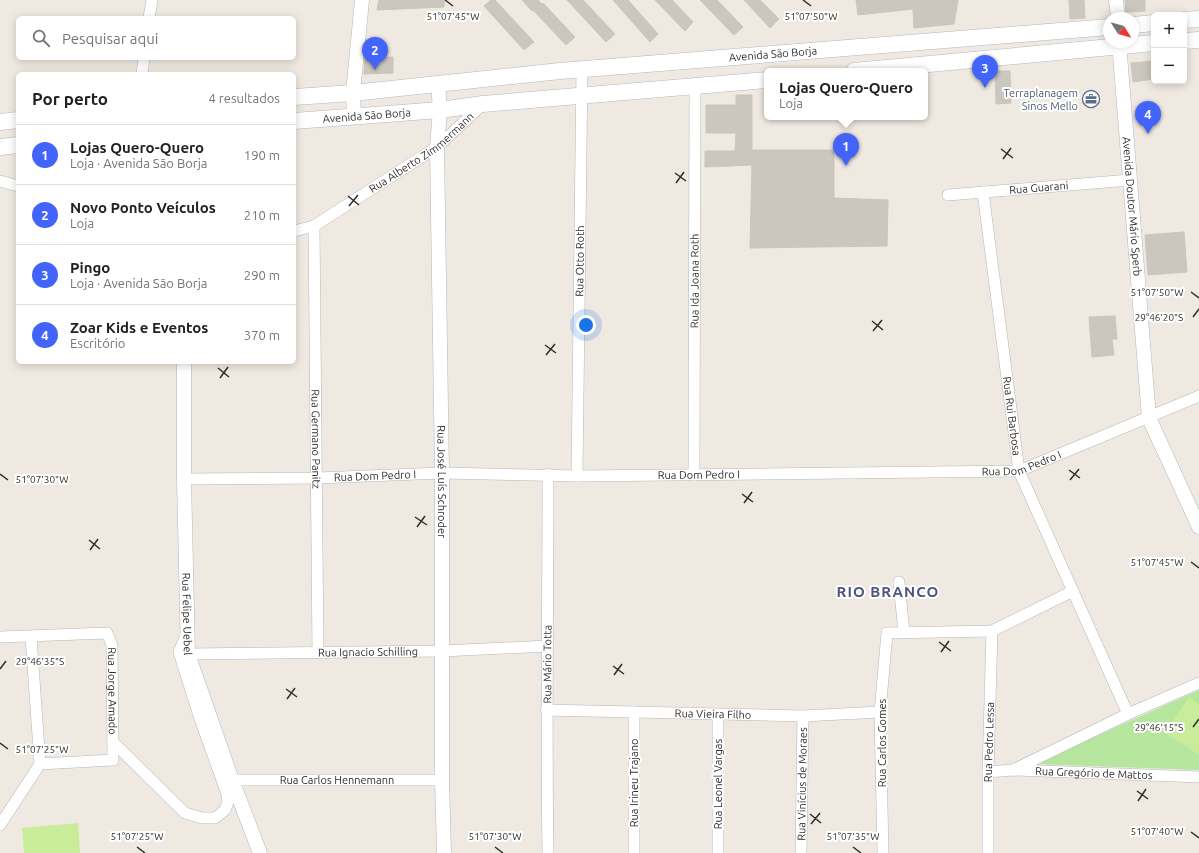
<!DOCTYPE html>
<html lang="pt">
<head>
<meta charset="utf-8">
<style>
	:root { --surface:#fff; --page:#f2f2f2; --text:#202124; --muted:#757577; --line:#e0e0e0; --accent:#4264fb }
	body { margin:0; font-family:Ubuntu,sans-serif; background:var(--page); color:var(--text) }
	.controls { position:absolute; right:12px; top:12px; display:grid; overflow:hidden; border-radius:6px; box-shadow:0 2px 10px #0003 }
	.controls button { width:36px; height:36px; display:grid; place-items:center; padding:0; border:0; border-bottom:1px solid var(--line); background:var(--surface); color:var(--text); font:20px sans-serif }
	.compass { position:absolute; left:1103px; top:12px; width:36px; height:36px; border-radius:50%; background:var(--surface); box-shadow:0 2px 10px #0003; rotate:127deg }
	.you { position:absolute; left:586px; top:325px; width:14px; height:14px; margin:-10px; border:3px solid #fff; border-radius:50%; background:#1a73e8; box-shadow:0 0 0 6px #1a73e833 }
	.badge { display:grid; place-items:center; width:26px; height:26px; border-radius:50%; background:var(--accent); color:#fff; font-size:13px; font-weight:700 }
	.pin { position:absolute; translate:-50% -33px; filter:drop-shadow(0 1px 2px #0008) }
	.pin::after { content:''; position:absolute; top:21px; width:14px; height:12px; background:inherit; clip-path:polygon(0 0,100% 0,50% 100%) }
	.popup { position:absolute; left:764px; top:68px; width:164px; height:52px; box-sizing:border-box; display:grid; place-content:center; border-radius:6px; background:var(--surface); filter:drop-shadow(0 1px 3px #0005); font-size:13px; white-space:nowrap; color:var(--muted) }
	.popup b { font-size:15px; color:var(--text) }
	.popup::after { content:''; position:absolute; left:50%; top:100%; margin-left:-8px; border:8px solid transparent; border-top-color:var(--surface) }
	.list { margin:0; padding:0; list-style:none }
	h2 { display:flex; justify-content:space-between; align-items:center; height:52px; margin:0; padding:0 16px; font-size:17px }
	h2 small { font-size:13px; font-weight:400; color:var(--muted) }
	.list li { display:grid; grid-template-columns:26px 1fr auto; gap:12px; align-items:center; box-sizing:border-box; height:60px; padding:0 16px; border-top:1px solid var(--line) }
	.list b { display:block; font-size:15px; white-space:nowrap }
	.list p { margin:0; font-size:13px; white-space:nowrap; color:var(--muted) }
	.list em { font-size:13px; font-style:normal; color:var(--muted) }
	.icon { flex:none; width:22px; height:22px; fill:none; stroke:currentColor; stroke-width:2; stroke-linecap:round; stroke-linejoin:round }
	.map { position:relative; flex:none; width:1199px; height:853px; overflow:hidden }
	.search { position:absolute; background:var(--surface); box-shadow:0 2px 10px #0003; left:16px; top:16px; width:280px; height:44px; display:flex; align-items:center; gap:10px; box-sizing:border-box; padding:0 14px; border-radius:6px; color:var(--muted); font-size:15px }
	.panel { position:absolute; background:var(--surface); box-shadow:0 2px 10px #0003; left:16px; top:72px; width:280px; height:292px; border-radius:6px }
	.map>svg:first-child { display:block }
	.green { fill:#b6e59e }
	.pitch { fill:#c9ec9a }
	.building { fill:#cbc7bf; stroke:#cbc5ba }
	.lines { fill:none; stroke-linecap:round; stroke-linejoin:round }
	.minor-casing { stroke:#b4b7c1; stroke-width:12 }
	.tertiary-casing { stroke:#b4b7c1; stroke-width:15 }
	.secondary-casing { stroke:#b4b7c1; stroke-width:17 }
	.minor { stroke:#fff; stroke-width:11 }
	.tertiary { stroke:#fff; stroke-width:14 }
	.secondary { stroke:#fff; stroke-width:16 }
	.ticks { fill:none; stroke:#2e2e2e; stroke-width:1.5 }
	.labels { text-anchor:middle; stroke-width:4; stroke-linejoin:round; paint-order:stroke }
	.street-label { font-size:11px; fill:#2e2e2e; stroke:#fff }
	.service-label { font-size:11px; fill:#4e5e75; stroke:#fff; text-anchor:end }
	.district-label { font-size:15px; font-weight:bold; letter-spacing:1px; fill:#4d5680; stroke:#fff }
	.ticks-label { font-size:10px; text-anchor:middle; fill:#2e2e2e; stroke:#fff; stroke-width:4; stroke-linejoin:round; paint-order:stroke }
</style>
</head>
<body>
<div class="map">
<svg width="1199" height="853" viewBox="0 0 1199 853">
	<rect width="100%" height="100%" fill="#efe9e1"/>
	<!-- green -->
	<path class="green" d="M 1199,690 L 1199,770 L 1034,764 Z"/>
	<!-- pitch -->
	<path class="pitch" d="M 1189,697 L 1199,704 L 1199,755 L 1165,733 Z
		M 78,823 L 80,853 L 24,853 L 22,828 Z"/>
	<!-- building -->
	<path class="building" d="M 379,0 L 444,0 L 444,7 L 377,10 Z
		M 491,0 L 495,0 L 534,42 L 524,50 L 484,6 Z
		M 522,0 L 538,0 L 542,4 L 543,3 L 575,37 L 566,45 L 533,10 L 532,11 Z
		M 567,0 L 583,0 L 615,34 L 606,42 Z
		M 613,0 L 628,0 L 658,34 L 650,42 Z
		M 655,0 L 672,0 L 693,22 L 685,31 Z
		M 700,0 L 717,0 L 743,27 L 734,35 Z
		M 744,0 L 760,0 L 779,19 L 770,28 Z
		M 856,0 L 958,0 L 954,24 L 914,28 L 913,9 L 858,15 Z
		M 1069,0 L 1084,0 L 1085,18 L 1070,19 Z
		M 1125,0 L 1145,0 L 1145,11 L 1126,12 Z
		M 393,57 L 393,73 L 364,74 L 365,58 Z
		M 1154,61 L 1154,79 L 1133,82 L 1131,63 Z
		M 995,71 L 1010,71 L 1011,103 L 996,104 Z
		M 736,95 L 752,95 L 752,150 L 834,150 L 834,198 L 888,200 L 887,246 L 750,248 L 752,165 L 705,167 L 705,151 L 735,151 L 736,133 L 706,133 L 706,105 L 736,105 Z
		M 1184,232 L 1187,272 L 1148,275 L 1145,235 Z
		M 1115,316 L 1117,339 L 1112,339 L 1114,355 L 1092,357 L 1089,317 Z"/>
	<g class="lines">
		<!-- minor casing -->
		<g class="minor-casing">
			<g id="minor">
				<path d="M 149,18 L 152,0"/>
				<path d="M 142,74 L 144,58"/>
				<path d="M 0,181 L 18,186"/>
				<path id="s1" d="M 983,192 L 1019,471 L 1128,714"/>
				<path id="s2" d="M 948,195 L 1130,180"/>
				<path id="s3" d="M 314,226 L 318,652"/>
				<path id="s4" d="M 294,231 L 314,226 L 437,147 L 483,104"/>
				<path id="s5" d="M 694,475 L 695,87"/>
				<path id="s6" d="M 577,476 L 582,70"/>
				<path id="s7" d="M 184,479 L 317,478 L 442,473 L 577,476 L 1019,471 L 1199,396"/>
				<path d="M 899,582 L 904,633"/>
				<path id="s8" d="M 0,637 L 107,633 L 112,645 L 113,760 L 40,764 L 0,825"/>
				<path d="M 31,637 L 40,764"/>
				<path id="s9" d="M 188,654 L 442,651 L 548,646"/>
				<path id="s10" d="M 546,710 L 803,716 L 880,712"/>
				<path d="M 718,715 L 718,853"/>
				<path d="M 113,742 L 185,813 L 202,818 L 215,818 L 225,810 L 228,802 L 227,794 L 200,719 L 179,652 L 187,633"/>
				<path d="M 1015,769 L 1128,714 L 1199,683"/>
				<path id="s11" d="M 988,772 L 1013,770 L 1199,777"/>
				<path id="s12" d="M 232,780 L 442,780"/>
				<path id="s13" d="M 548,853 C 546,727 548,601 548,474"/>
				<path d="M 634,853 L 634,712"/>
				<path id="s14" d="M 801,853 L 803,716"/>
				<path d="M 883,853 L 880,712 L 887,633 L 992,631 L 1073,591"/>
				<path id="s15" d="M 988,853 L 988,772 L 992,631"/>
			</g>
		</g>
		<!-- tertiary casing -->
		<g class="tertiary-casing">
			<g id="tertiary">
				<path d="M 1116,0 L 1118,18"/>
				<path id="s16" d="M 1119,42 L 1149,418 L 1199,527"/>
				<path id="s17" d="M 438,84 L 440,110 L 437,147 L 442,473 L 442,780 L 444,853"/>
				<path d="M 354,116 L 353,93 L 362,0"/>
				<path id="s18" d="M 184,362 L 184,479 L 188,654 L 232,780 L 260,853"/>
			</g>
		</g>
		<!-- secondary casing -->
		<g class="secondary-casing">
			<g id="secondary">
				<path d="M 1184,20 L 1199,19"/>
				<path d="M 1133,25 L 1154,23"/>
				<path d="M 1184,41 L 1199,40"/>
				<path d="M 854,71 L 1154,43"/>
				<path id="s19" d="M 294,97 L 353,93 L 560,71 L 1109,27"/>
				<path id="s20" d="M 294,121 L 440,110 L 483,104 L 767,80"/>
				<path d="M 0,122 L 18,120"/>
				<path d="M 0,147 L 18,145"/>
			</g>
		</g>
		<!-- minor -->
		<use href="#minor" class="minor"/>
		<!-- tertiary -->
		<use href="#tertiary" class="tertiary"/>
		<!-- secondary -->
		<use href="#secondary" class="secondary"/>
	</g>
	<!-- ticks -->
	<path class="ticks" d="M 445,0 L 453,6M 803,0 L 811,6M 1001,149 L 1013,158M 1003,159 L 1011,148M 675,173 L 686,181M 676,183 L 684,172M 348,196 L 359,205M 349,206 L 358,195M 1191,292 L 1199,298M 1193,317 L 1199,309M 872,321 L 883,330M 873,331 L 882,320M 545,345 L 556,353M 546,355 L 555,344M 218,368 L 229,377M 220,378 L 228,367M 1069,470 L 1080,478M 0,474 L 8,480M 1070,480 L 1079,469M 742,494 L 753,502M 744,503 L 752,492M 415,517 L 427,525M 417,527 L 425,516M 89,540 L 100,549M 90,550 L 98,539M 1191,562 L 1199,568M 939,642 L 951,651M 941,652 L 949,641M 613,666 L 624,674M 0,669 L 6,661M 614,675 L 622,664M 286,689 L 297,697M 287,699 L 295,688M 1193,727 L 1199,719M 0,743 L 8,749M 1137,791 L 1148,799M 1138,801 L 1146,789M 810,814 L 821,823M 811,824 L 820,813M 1191,832 L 1199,838M 137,847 L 145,853M 495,847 L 503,853M 853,847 L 861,853"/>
	<!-- icons -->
	<defs>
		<g id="office-ring" transform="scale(0.9)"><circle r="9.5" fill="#fff" stroke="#5c6f8a" stroke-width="1.5"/><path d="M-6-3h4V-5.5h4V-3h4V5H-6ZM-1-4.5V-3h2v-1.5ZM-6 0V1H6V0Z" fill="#5c6f8a"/></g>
	</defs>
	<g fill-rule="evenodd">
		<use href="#office-ring" x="1091" y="99"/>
	</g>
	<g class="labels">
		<!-- street labels -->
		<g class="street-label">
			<text dy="4" stroke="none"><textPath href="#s19" startOffset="481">Avenida São Borja</textPath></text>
			<text dy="4" stroke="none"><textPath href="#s20" startOffset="73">Avenida São Borja</textPath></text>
			<text dy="4" stroke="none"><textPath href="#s4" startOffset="151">Rua Alberto Zimmermann</textPath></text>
			<text dy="4" stroke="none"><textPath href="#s2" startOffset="91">Rua Guarani</textPath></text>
			<text dy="4" stroke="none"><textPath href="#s16" startOffset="165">Avenida Doutor Mário Sperb</textPath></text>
			<text dy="4" stroke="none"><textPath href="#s6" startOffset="215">Rua Otto Roth</textPath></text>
			<text dy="4" stroke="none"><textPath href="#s5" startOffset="194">Rua Ida Joana Roth</textPath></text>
			<text dy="4" stroke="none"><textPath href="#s1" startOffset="226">Rua Rui Barbosa</textPath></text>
			<text dy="4" stroke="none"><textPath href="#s3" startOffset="213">Rua Germano Panitz</textPath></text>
			<text dy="4" stroke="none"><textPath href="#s7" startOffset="839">Rua Dom Pedro I</textPath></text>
			<text dy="4" stroke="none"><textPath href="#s7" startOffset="515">Rua Dom Pedro I</textPath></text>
			<text dy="4" stroke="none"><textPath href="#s7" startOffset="191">Rua Dom Pedro I</textPath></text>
			<text dy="4" stroke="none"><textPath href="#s17" startOffset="398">Rua José Luís Schroder</textPath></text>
			<text dy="4" stroke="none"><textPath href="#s18" startOffset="252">Rua Felipe Uebel</textPath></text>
			<text dy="4" stroke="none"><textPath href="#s9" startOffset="180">Rua Ignacio Schilling</textPath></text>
			<text dy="4" stroke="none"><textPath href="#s13" startOffset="189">Rua Mário Totta</textPath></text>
			<text dy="4" stroke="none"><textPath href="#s8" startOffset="166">Rua Jorge Amado</textPath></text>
			<text dy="4" stroke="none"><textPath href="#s10" startOffset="167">Rua Vieira Filho</textPath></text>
			<text dy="4" stroke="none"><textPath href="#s15" startOffset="111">Rua Pedro Lessa</textPath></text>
			<text transform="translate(882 743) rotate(-90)" y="4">Rua Carlos Gomes</text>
			<text dy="4" stroke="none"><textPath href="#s11" startOffset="106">Rua Gregório de Mattos</textPath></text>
			<text dy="4" stroke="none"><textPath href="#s12" startOffset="105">Rua Carlos Hennemann</textPath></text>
			<text transform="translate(634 783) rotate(-90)" y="4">Rua Irineu Trajano</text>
			<text transform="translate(718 784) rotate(-90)" y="4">Rua Leonel Vargas</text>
			<text dy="4" stroke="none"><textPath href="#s14" startOffset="69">Rua Vinícius de Moraes</textPath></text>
		</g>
		<!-- service labels -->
		<g class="service-label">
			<text x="1078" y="97">Terraplanagem<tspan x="1078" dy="13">Sinos Mello</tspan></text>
		</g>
		<!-- district labels -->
		<g class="district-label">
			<text x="888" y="597">RIO BRANCO</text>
		</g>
	</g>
	<g class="ticks-label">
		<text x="453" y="20">51°07'45"W</text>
		<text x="811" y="20">51°07'50"W</text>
		<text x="1157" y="296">51°07'50"W</text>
		<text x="1159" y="321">29°46'20"S</text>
		<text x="42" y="483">51°07'30"W</text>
		<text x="1157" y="566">51°07'45"W</text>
		<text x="40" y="665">29°46'35"S</text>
		<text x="1159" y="731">29°46'15"S</text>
		<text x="42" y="753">51°07'25"W</text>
		<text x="1157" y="835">51°07'40"W</text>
		<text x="137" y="840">51°07'25"W</text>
		<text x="495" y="840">51°07'30"W</text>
		<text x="853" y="840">51°07'35"W</text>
	</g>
</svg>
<div class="controls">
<button>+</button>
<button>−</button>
</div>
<svg class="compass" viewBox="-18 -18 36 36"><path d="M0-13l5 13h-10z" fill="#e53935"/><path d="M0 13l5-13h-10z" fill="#757577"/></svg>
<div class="you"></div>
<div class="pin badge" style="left:846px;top:166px">1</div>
<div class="popup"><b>Lojas Quero-Quero</b>Loja</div>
<div class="pin badge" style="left:375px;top:70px">2</div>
<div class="pin badge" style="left:985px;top:88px">3</div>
<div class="pin badge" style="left:1148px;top:134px">4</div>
<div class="search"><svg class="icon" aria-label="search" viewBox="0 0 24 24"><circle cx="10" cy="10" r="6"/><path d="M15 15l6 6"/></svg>Pesquisar aqui</div>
<section class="panel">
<h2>Por perto<small>4 resultados</small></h2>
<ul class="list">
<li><span class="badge">1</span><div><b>Lojas Quero-Quero</b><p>Loja · Avenida São Borja</p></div><em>190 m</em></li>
<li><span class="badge">2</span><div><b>Novo Ponto Veículos</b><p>Loja</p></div><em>210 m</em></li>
<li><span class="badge">3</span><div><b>Pingo</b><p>Loja · Avenida São Borja</p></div><em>290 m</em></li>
<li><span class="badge">4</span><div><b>Zoar Kids e Eventos</b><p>Escritório</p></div><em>370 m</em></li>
</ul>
</section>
</div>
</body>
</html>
